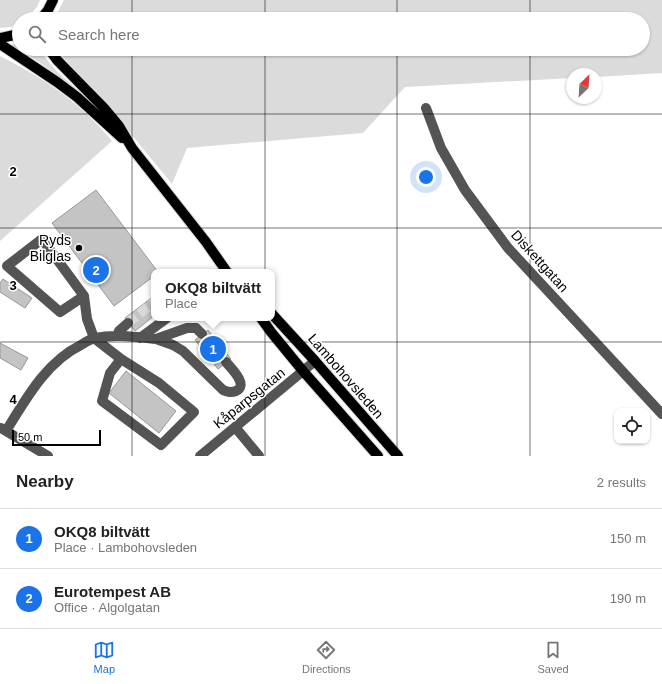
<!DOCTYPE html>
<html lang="en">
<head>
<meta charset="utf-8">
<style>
	:root { --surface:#fff; --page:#f6f6f6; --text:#222; --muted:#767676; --line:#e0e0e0; --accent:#1a73e8 }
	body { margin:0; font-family:Helvetica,sans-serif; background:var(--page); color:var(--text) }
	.controls { position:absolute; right:12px; bottom:12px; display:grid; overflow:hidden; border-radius:8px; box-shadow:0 1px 3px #0004 }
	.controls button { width:36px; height:36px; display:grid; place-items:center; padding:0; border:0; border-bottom:1px solid var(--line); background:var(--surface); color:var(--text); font:20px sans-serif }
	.compass { position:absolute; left:566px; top:68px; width:36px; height:36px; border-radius:50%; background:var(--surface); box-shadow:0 1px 3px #0004; rotate:25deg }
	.scale { position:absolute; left:12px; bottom:10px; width:89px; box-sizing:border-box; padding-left:4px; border:2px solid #000; border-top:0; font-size:11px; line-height:14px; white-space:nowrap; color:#000; -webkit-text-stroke:3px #fff; paint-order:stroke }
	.you { position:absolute; left:426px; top:177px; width:14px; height:14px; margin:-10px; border:3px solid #fff; border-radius:50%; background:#1a73e8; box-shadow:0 0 0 6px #1a73e833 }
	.badge { display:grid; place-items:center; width:26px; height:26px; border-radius:50%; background:var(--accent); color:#fff; font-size:13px; font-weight:700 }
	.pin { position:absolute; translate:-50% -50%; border:2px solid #fff; box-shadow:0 1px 4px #0006 }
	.popup { position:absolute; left:151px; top:269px; width:124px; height:52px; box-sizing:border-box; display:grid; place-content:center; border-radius:8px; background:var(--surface); filter:drop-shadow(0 1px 3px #0005); font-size:13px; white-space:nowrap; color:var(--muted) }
	.popup b { font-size:15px; color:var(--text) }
	.popup::after { content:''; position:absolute; left:50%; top:100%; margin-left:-8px; border:8px solid transparent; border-top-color:var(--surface) }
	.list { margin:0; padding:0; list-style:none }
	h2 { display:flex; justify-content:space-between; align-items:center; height:52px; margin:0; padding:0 16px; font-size:17px }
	h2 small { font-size:13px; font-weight:400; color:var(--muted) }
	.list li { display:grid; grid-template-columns:26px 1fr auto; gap:12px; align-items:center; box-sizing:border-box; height:60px; padding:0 16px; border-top:1px solid var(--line) }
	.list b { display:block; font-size:15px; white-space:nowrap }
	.list p { margin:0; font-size:13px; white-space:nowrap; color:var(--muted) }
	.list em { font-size:13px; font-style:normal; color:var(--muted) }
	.icon { flex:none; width:22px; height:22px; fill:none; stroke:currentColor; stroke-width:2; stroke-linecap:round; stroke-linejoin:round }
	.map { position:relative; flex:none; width:662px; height:456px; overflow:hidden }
	.search { position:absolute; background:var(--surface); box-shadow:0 1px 3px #0004; left:12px; right:12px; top:12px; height:44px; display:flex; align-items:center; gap:10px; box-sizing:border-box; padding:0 14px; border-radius:22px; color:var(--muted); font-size:15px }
	.sheet { height:172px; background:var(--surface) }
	nav { display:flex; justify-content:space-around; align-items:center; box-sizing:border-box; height:56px; border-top:1px solid var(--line); background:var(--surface); font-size:11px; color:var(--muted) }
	nav a { display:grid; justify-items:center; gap:2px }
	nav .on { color:var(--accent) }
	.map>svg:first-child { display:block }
	.green { fill:#dbdbdb }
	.building { fill:#c4c4c4; stroke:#989898 }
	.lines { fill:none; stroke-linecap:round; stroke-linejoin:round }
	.minor-tunnel { stroke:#d9d9d9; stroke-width:10; stroke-dasharray:10 5; stroke-linecap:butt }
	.major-casing { stroke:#dbdbdb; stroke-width:12 }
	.minor { stroke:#545454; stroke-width:10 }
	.major { stroke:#000; stroke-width:10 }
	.grid { fill:none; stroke:#000; stroke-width:1; stroke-opacity:0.55 }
	.poi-dot { fill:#000; stroke:#fff; stroke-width:1.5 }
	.labels { text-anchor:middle; stroke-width:3; stroke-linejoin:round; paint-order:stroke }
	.poi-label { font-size:14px; fill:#000; stroke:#fff; text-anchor:end }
	.street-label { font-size:14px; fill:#000; stroke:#fff }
	.grid-label { font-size:13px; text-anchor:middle; font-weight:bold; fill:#000; stroke:#fff; stroke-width:3; stroke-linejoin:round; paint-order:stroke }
</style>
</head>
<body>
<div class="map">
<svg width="662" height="456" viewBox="0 0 662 456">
	<rect width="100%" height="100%" fill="#fff"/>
	<!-- green -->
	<path class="green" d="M 0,0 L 40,0 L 37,7 L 26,19 L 19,19 L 19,22 L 11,27 L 0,28 Z
		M 64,0 L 662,0 L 662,73 L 596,77 L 596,74 L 572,74 L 572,78 L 405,87 L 363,133 L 187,148 L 172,184 L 103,100 L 63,57 L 59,49 L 643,49 L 643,19 L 54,19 Z
		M 19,43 L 19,49 L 41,49 C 47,67 78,89 92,102 L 91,104 C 66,81 41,61 11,45 Z
		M 0,56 C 42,77 82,104 112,141 L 0,241 Z"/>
	<!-- building -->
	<path class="building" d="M 96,190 L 158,272 L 154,272 L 154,276 L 114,306 L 52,223 Z
		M 3,279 L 32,298 L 25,308 L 0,292 L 0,283 Z
		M 154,296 L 154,316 L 135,331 L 125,318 Z
		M 208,330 L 231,359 L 218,369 L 195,340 Z
		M 0,343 L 28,358 L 21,370 L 0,358 Z
		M 126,371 L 176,411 L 159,433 L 109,393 Z"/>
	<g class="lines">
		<!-- minor-tunnel -->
		<path class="minor-tunnel" d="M 128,323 L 154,302
			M 202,334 L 226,362"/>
		<!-- major casing -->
		<g class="major-casing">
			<path id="major" d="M 41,19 L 48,10 L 53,0
				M 0,38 L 19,34
				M 0,44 L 57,82 L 77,97 L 122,138
				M 49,49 L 57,60 L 104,108 L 119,126 L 132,148 L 206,242 L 227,272
				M 272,314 L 315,361 L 398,456
				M 261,318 L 271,332 L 303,371 L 378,456"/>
		</g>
		<!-- minor -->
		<path class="minor" d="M 426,108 L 441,148 L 465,190 L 508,248 L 662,414
			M 84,296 L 60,312 L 7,266 L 42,239 L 84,296 L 87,319 L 94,338 L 121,359 L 159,383 L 194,412 L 161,445 L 102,401 L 110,373 L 121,359
			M 202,334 L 196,328 L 187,328 L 156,339 L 173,345 L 183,351 L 223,390 C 228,392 231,393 236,391 C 249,385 231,368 226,362
			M 117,336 L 119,331 L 128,323
			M 140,338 L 167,318
			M 235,427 L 259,456
			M 1,428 L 48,456
			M 6,431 C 26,399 46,362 81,345 C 86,342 90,339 95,338 C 115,334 136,337 156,339
			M 200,456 L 315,361"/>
		<!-- major -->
		<use href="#major" class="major"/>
	</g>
	<!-- grid -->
	<path class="grid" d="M 132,0 L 132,19M 265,0 L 265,19M 397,0 L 397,19M 530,0 L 530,19M 132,49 L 132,456M 265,49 L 265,456M 397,49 L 397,456M 530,49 L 530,456M 0,114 L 662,114M 0,228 L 662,228M 0,342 L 662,342"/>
	<!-- markers -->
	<circle class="poi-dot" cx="79" cy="248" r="4"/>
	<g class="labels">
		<!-- poi labels -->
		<g class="poi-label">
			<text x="71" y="245">Ryds<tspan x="71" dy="16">Bilglas</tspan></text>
		</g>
		<!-- street labels -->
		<g class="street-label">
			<text transform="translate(540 261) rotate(48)" y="5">Diskettgatan</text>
			<text transform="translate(346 376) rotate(49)" y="5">Lambohovsleden</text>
			<text transform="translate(249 398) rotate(-39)" y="5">Kåparpsgatan</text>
		</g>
	</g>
	<g class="grid-label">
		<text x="13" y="176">2</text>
		<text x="13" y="290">3</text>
		<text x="13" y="404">4</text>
	</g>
</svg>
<div class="controls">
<button><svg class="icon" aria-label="locate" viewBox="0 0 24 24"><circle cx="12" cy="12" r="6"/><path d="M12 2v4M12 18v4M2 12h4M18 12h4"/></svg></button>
</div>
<svg class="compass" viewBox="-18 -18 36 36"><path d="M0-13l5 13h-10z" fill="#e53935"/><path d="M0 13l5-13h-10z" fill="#767676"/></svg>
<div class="scale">50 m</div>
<div class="you"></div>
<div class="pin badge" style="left:213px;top:349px">1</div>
<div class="popup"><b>OKQ8 biltvätt</b>Place</div>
<div class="pin badge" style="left:96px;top:270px">2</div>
<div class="search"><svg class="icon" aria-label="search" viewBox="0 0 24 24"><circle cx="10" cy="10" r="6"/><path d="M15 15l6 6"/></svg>Search here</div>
</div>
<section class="sheet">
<h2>Nearby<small>2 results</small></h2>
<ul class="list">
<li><span class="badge">1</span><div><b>OKQ8 biltvätt</b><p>Place · Lambohovsleden</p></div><em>150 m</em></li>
<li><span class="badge">2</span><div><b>Eurotempest AB</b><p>Office · Algolgatan</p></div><em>190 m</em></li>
</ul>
</section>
<nav>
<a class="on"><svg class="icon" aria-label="map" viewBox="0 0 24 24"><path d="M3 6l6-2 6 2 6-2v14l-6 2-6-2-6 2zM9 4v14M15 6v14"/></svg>Map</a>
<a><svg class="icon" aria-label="directions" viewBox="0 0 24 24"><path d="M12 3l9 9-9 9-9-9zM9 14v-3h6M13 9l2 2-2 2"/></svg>Directions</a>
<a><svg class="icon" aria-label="saved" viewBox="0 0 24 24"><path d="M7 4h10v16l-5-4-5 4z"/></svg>Saved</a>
</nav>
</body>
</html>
